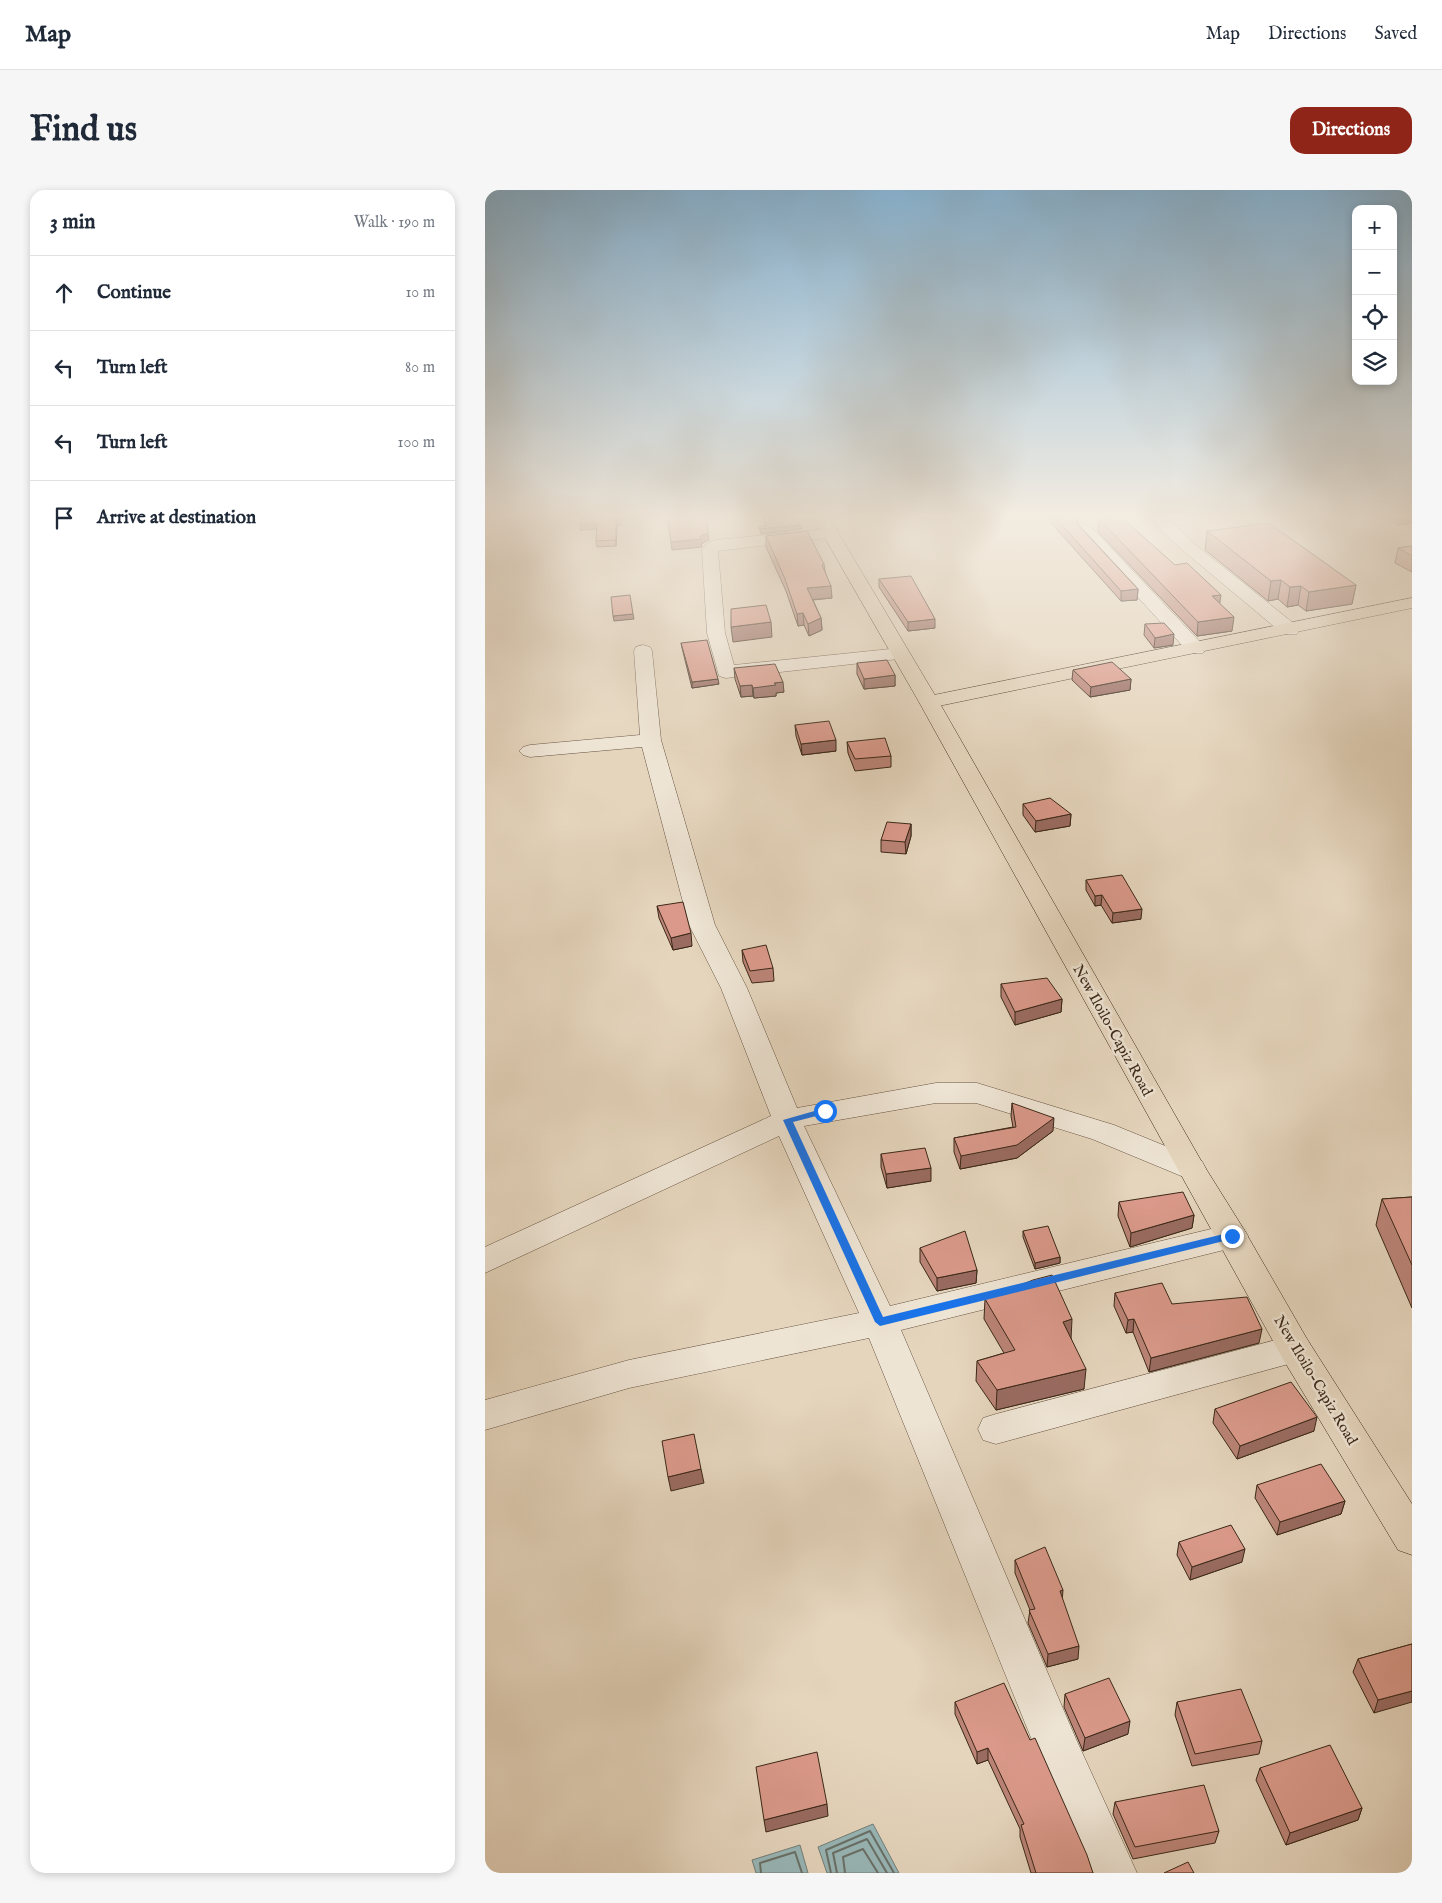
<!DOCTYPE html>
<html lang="en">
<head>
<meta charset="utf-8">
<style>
	:root { --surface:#fff; --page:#f6f6f7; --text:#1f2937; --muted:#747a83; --line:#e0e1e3; --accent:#8f2418 }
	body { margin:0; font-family:"IM FELL English",serif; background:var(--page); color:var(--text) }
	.controls { position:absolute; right:15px; top:15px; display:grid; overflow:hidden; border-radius:10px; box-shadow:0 2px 8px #0003 }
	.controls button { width:45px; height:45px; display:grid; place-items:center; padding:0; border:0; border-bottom:1px solid var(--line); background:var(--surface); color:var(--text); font:25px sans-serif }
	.stop { position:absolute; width:15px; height:15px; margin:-11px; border:4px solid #1a73e8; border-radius:50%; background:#fff }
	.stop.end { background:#1a73e8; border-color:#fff; box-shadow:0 1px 5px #0008 }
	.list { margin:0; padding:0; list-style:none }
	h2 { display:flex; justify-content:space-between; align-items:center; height:65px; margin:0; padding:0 20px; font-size:21px }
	h2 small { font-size:16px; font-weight:400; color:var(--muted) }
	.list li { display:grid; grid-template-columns:32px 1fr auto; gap:15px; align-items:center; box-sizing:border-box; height:75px; padding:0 20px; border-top:1px solid var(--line) }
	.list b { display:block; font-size:19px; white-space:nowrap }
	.list em { font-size:16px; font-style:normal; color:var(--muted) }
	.icon { flex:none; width:28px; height:28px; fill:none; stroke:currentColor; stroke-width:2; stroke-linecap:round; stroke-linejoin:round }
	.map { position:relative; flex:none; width:927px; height:1683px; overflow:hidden; border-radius:15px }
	header { display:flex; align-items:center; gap:30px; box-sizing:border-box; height:70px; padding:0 25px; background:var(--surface); border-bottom:1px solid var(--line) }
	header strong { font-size:24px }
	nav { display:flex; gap:28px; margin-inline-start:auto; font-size:18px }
	.intro { display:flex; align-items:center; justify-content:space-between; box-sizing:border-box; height:120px; padding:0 30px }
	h1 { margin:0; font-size:35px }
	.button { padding:12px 22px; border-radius:15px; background:var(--accent); color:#fff; font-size:18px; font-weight:700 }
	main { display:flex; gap:30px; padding:0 30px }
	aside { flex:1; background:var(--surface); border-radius:15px; box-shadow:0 2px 8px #0003 }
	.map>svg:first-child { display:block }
	.water { fill:#98b7b8; stroke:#737e78 }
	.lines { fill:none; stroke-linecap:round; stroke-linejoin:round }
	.shore { stroke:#6a7068; stroke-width:2 }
	.minor-casing { stroke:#665341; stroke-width:1 }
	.major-casing { stroke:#3b2818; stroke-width:1 }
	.highway-casing { stroke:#3b2818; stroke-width:1 }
	.minor { fill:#eee4d4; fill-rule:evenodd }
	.major { fill:#e5d5bd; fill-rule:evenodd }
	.highway { fill:#e5d5bd; fill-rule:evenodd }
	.wall { fill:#bb8477; stroke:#3b2818 }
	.shaded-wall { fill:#996b61; stroke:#3b2818 }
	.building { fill:#da998a; stroke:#3b2818 }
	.route { fill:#1a73e8 }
	.labels { text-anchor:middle; stroke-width:5; stroke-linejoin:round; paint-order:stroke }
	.street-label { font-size:15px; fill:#3b2818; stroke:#eee4d4 }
</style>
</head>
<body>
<header>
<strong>Map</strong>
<nav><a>Map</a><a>Directions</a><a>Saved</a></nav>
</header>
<div class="intro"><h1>Find us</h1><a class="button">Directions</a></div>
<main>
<aside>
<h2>3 min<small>Walk · 190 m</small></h2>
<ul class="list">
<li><svg class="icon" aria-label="ahead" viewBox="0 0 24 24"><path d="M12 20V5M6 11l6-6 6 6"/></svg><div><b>Continue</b></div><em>10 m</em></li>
<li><svg class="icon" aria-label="left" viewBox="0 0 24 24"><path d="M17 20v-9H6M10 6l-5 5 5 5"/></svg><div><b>Turn left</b></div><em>80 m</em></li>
<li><svg class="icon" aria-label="left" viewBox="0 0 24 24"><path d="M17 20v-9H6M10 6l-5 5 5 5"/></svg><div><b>Turn left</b></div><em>100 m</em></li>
<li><svg class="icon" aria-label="arrive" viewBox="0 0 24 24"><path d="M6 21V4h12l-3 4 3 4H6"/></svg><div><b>Arrive at destination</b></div></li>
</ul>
</aside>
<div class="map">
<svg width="927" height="1683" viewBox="0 0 927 1683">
	<rect width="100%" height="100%" fill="#e5d5bd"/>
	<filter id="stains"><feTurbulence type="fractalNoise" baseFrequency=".004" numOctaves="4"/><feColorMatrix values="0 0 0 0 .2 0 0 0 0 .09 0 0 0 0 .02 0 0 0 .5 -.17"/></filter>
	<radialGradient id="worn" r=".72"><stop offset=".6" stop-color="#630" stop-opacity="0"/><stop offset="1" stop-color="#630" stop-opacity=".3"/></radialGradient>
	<!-- water -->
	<path class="water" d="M 388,1634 L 414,1683 L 342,1683 L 333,1657 Z
		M 315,1655 L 323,1683 L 271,1683 L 267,1670 Z"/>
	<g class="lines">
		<!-- shore -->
		<path class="shore" d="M 276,1683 L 275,1673 L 310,1662 L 317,1683
			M 346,1683 L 341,1660 L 385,1641 L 409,1683
			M 352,1683 L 348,1663 L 382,1649 L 402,1683
			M 360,1683 L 358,1667 L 378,1659 L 393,1683"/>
		<!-- minor casing -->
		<g class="minor-casing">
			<path id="minor" d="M 667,327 L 683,327 L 707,352 L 812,436 L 814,440 L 812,444 L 798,444 L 695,358 L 668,332 Z
				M 600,335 L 606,337 L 718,455 L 720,459 L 718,463 L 704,463 L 594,343 L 592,340 Z
				M 344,339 L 352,344 L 350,347 L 233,361 L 240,443 L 249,475 L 415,458 L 422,460 L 424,464 L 422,468 L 241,488 L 234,486 L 222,443 L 217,359 L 225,352 L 231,350 Z
				M 158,455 L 165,457 L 167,461 L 176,550 L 230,735 L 262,798 L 312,918 L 451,893 L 492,893 L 629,935 L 717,971 L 721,979 L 717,987 L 706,990 L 607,949 L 491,913 L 451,913 L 319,936 L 405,1116 L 747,1034 L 758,1038 L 763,1046 L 758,1054 L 747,1058 L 416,1140 L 591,1549 L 652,1683 L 605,1683 L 553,1565 L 384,1148 L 144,1198 L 0,1240 L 0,1210 L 144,1170 L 374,1123 L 294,946 L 0,1083 L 0,1057 L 286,926 L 236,798 L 204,735 L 157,557 L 45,567 L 38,565 L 34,561 L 38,557 L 45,555 L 155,545 L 149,461 L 151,457 Z
				M 810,1145 L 822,1149 L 827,1159 L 822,1169 L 511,1254 L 498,1250 L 493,1239 L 498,1228 L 511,1224 Z"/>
		</g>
		<!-- major casing -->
		<g class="major-casing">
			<path id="major" d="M 927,408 L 927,418 L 444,518 L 437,516 L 434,512 L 437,508 L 444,506 Z"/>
		</g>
		<!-- highway casing -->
		<g class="highway-casing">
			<path id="highway" d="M 328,327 L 344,327 L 454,512 L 718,974 L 758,1038 L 822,1149 L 927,1314 L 927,1365 L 913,1360 L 798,1169 L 434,512 Z"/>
		</g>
		<!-- minor -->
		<use href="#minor" class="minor"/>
		<!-- major -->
		<use href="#major" class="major"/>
		<!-- highway -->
		<use href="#highway" class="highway"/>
	</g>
	<!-- wall -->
	<path class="wall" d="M 97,326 L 140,326 L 139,330 L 136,330 L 136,335 L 132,336 L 131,356 L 112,357 L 111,351 L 112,339 L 95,340 Z
		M 277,326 L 310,326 L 314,335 L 316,335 L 317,339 L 276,344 L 274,337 L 280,336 Z
		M 566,326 L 592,326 L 593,334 L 653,399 L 652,410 L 636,411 L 566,333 Z
		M 898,326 L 927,326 L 927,333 L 913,335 Z
		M 614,329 L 735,414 L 747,441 L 712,446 L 613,342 Z
		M 722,341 L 871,395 L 867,414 L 821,421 L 813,415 L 802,417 L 793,409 L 783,411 L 720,360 Z
		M 281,346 L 339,374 L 340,381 L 347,408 L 328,410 L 336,428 L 337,440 L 324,446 L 319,435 L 313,436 L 301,401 L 281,357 Z
		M 927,356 L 927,382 L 910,373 L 913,358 Z
		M 394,389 L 450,438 L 423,441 L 394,397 Z
		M 660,434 L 688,455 L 669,458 L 659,445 Z
		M 196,453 L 234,494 L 207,498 L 197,458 Z
		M 372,473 L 410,485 L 410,496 L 379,499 L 372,484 Z
		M 249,478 L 299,502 L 291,503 L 291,506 L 269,508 L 268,506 L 256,507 L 250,489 Z
		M 588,480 L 646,489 L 645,500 L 605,507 L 587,490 Z
		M 310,535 L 351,561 L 317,565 L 311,546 Z
		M 362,552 L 406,566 L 406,577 L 370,581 L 363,563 Z
		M 538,614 L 586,624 L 585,636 L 550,642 L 538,625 Z
		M 426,634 L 426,646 L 421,664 L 396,662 L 396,650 Z
		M 601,690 L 656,729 L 627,733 L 616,715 L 610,716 L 601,700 Z
		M 172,716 L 207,756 L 188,760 L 174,728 Z
		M 257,760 L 288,778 L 289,791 L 267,793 L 258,772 Z
		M 516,794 L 577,809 L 576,822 L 530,835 L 516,807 Z
		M 527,913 L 568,941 L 532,968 L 475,979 L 469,962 L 469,948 L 528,937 L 526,926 Z
		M 396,964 L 446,991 L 402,998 L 396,977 Z
		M 927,1007 L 927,1118 L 891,1035 L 897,1009 Z
		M 634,1012 L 709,1025 L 707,1038 L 645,1057 L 633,1026 Z
		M 538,1041 L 575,1067 L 575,1073 L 550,1079 L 538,1047 Z
		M 435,1058 L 492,1080 L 491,1093 L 452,1101 L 435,1072 Z
		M 630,1103 L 687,1114 L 774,1153 L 664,1182 L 648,1142 L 641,1143 L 629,1116 Z
		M 500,1109 L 586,1148 L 599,1199 L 511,1220 L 491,1191 L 492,1171 L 519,1163 L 499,1129 Z
		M 730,1219 L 829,1241 L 752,1269 L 728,1233 Z
		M 772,1295 L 860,1311 L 856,1324 L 792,1345 L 770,1308 Z
		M 694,1352 L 757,1372 L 705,1390 L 692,1365 Z
		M 530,1370 L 593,1469 L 562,1477 L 543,1433 L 545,1420 L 530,1383 Z
		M 927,1454 L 889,1523 L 868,1482 L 873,1469 Z
		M 580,1504 L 643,1544 L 598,1561 L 579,1517 Z
		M 470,1512 L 545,1550 L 608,1683 L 546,1683 L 535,1647 L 535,1639 L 503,1570 L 492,1574 L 470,1524 Z
		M 692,1512 L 777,1551 L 774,1564 L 707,1576 L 690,1525 Z
		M 775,1578 L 877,1618 L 873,1630 L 801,1655 L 771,1590 Z
		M 630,1612 L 734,1641 L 730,1653 L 648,1669 L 628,1624 Z"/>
	<!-- shaded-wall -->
	<path class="shaded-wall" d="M 915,326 L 927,326 L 927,333 L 913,335 Z
		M 131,330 L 132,336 L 131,356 Z
		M 112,333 L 113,339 L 95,340 L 95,334 Z
		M 316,335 L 317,339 L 276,344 L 275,339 Z
		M 223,343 L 224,350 L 216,354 L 217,357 L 187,360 L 186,352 L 215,346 Z
		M 796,390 L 793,409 L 783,411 L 786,391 Z
		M 871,395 L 867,414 L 821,421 L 824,402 Z
		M 346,396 L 347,408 L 323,410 L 322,398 Z
		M 816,396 L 813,415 L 802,417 L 805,397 Z
		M 653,399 L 652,410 L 636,411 L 636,401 Z
		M 736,405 L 734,419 L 727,406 Z
		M 318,423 L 319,435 L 313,436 L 312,424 Z
		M 148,424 L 149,429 L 129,431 L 128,426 Z
		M 749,427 L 747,441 L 712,446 L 713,432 Z
		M 336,428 L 337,440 L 324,446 L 323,434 Z
		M 450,429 L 450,438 L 423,441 L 423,432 Z
		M 286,432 L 287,447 L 248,452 L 246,437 Z
		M 689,444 L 688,455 L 669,458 L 670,448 Z
		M 410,485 L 410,496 L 379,499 L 379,489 Z
		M 233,489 L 234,494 L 207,498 L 207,492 Z
		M 646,489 L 645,500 L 605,507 L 606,497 Z
		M 298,492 L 299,502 L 291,503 L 291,506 L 269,508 L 268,498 L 289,493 Z
		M 267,495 L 268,506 L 256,507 L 255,496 Z
		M 351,550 L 351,561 L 317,565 L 316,554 Z
		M 586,624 L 585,636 L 550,642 L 551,631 Z
		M 426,634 L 426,646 L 421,664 L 420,652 Z
		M 617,705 L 616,715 L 610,716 L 610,706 Z
		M 657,719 L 656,729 L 627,733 L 628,723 Z
		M 206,743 L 207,756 L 188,760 L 186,748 Z
		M 577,809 L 576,822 L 530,835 L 530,822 Z
		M 569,928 L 568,941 L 532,968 L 475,979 L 476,966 Z
		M 446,978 L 446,991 L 402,998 L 401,984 Z
		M 709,1025 L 707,1038 L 645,1057 L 646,1043 Z
		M 575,1067 L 575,1073 L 550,1079 L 550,1073 Z
		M 492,1080 L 491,1093 L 452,1101 L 452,1088 Z
		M 587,1129 L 586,1149 L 578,1132 Z
		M 649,1129 L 648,1142 L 641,1143 L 643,1130 Z
		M 777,1139 L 774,1153 L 664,1182 L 666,1168 Z
		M 601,1179 L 599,1199 L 511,1220 L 512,1200 Z
		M 832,1227 L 829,1241 L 752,1269 L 755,1256 Z
		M 216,1279 L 219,1293 L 186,1301 L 183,1287 Z
		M 860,1311 L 856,1324 L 792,1345 L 795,1332 Z
		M 760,1359 L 757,1372 L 705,1390 L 707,1377 Z
		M 578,1400 L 577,1413 L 575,1401 Z
		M 594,1456 L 593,1469 L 562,1477 L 563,1464 Z
		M 927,1501 L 927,1512 L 889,1523 L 893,1510 Z
		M 645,1531 L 643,1544 L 598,1561 L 600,1548 Z
		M 503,1558 L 503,1570 L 492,1574 L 492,1562 Z
		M 342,1614 L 343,1626 L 281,1642 L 279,1630 Z
		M 877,1618 L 873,1630 L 801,1655 L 805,1643 Z"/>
	<!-- building -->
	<path class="building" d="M 97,326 L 135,326 L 135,329 L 131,330 L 131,350 L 111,351 L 112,333 L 95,334 Z
		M 182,326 L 221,326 L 223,343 L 215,346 L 216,349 L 186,352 Z
		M 278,326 L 310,326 L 314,335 L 316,335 L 275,339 L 274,337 L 282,336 Z
		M 569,326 L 592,326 L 593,328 L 591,330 L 593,335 L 653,399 L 636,401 Z
		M 630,326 L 635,326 L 690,375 L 702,373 L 736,405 L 727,406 L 749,427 L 713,432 L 614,329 Z
		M 784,333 L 871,395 L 824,402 L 816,396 L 805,397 L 796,390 L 786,391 L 722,341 Z
		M 322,341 L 339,374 L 337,375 L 346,396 L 322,398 L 336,428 L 323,434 L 318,423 L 312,424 L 300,389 L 281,346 Z
		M 927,356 L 927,366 L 913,358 Z
		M 426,386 L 450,429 L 423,432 L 394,389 Z
		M 145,405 L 148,424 L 128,426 L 126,407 Z
		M 281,415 L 286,432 L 246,437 L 246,419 Z
		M 679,433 L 689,444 L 670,448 L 660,434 Z
		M 222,450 L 233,489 L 207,492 L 196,453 Z
		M 402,470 L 410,485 L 379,489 L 372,473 Z
		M 627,472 L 646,489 L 606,497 L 588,480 Z
		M 290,474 L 298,492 L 289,493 L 291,495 L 268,498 L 267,495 L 255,496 L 249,478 Z
		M 344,531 L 351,550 L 316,554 L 310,535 Z
		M 400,548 L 406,566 L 370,569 L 362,552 Z
		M 565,608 L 586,624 L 551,631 L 538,614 Z
		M 402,632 L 426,634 L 420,652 L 396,650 Z
		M 637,685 L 657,719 L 628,723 L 617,705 L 610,706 L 601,690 Z
		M 198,712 L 206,743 L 186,748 L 172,716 Z
		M 281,755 L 288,778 L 265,781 L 257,760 Z
		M 562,788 L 577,809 L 530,822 L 516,794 Z
		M 527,913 L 569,928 L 532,955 L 476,966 L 469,948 L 531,937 Z
		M 440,958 L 446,978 L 401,984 L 396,964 Z
		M 698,1002 L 709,1025 L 646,1043 L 634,1012 Z
		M 927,1007 L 927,1075 L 897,1009 Z
		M 563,1036 L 575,1067 L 550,1073 L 538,1041 Z
		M 480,1041 L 492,1080 L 452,1088 L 435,1058 Z
		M 567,1085 L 587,1129 L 578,1132 L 601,1179 L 512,1200 L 492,1171 L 530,1160 L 500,1109 L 548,1090 Z
		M 677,1093 L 687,1114 L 762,1107 L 777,1139 L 666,1168 L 649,1129 L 643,1130 L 630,1103 Z
		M 806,1192 L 832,1227 L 755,1256 L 730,1219 Z
		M 209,1244 L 216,1279 L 183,1287 L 177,1251 Z
		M 836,1274 L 860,1311 L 795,1332 L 772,1295 Z
		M 746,1335 L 760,1359 L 707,1377 L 694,1352 Z
		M 560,1357 L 578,1400 L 575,1401 L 594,1456 L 563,1464 L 544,1420 L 550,1419 L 530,1370 Z
		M 927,1454 L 927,1501 L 893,1510 L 873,1469 Z
		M 624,1488 L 645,1531 L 600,1548 L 580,1504 Z
		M 519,1493 L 545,1550 L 550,1548 L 602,1665 L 608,1683 L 551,1683 L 536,1635 L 539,1634 L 503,1558 L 492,1562 L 470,1512 Z
		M 756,1499 L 777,1551 L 710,1564 L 692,1512 Z
		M 845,1555 L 877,1618 L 805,1643 L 775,1578 Z
		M 332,1562 L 342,1614 L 279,1630 L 271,1577 Z
		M 719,1595 L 734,1641 L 650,1657 L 630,1612 Z
		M 703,1672 L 709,1683 L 679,1683 Z"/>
	<!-- sky -->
	<linearGradient id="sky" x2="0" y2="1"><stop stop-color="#88b5d5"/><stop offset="0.58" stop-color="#f3ece1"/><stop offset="1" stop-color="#f3ece1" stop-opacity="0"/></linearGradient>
	<rect width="927" height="562" fill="url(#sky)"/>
	<!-- route -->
	<path class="route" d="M 340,918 L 345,921 L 343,923 L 308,932 L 398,1127 L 747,1042 L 752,1046 L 747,1049 L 395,1136 L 390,1132 L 298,930 Z"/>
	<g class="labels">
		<!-- street labels -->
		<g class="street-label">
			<text transform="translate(628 840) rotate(61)" y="5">New Iloilo-Capiz Road</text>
			<text transform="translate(831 1190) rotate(59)" y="5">New Iloilo-Capiz Road</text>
		</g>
	</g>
	<rect width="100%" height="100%" filter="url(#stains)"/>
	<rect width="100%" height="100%" fill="url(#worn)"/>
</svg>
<div class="controls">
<button>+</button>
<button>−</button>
<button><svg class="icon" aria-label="locate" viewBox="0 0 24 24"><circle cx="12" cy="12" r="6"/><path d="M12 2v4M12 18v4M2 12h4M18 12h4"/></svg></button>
<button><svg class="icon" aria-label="layers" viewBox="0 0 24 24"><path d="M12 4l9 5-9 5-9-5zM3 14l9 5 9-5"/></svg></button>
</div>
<div class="stop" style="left:340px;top:921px"></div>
<div class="stop end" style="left:747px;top:1046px"></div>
</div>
</main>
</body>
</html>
